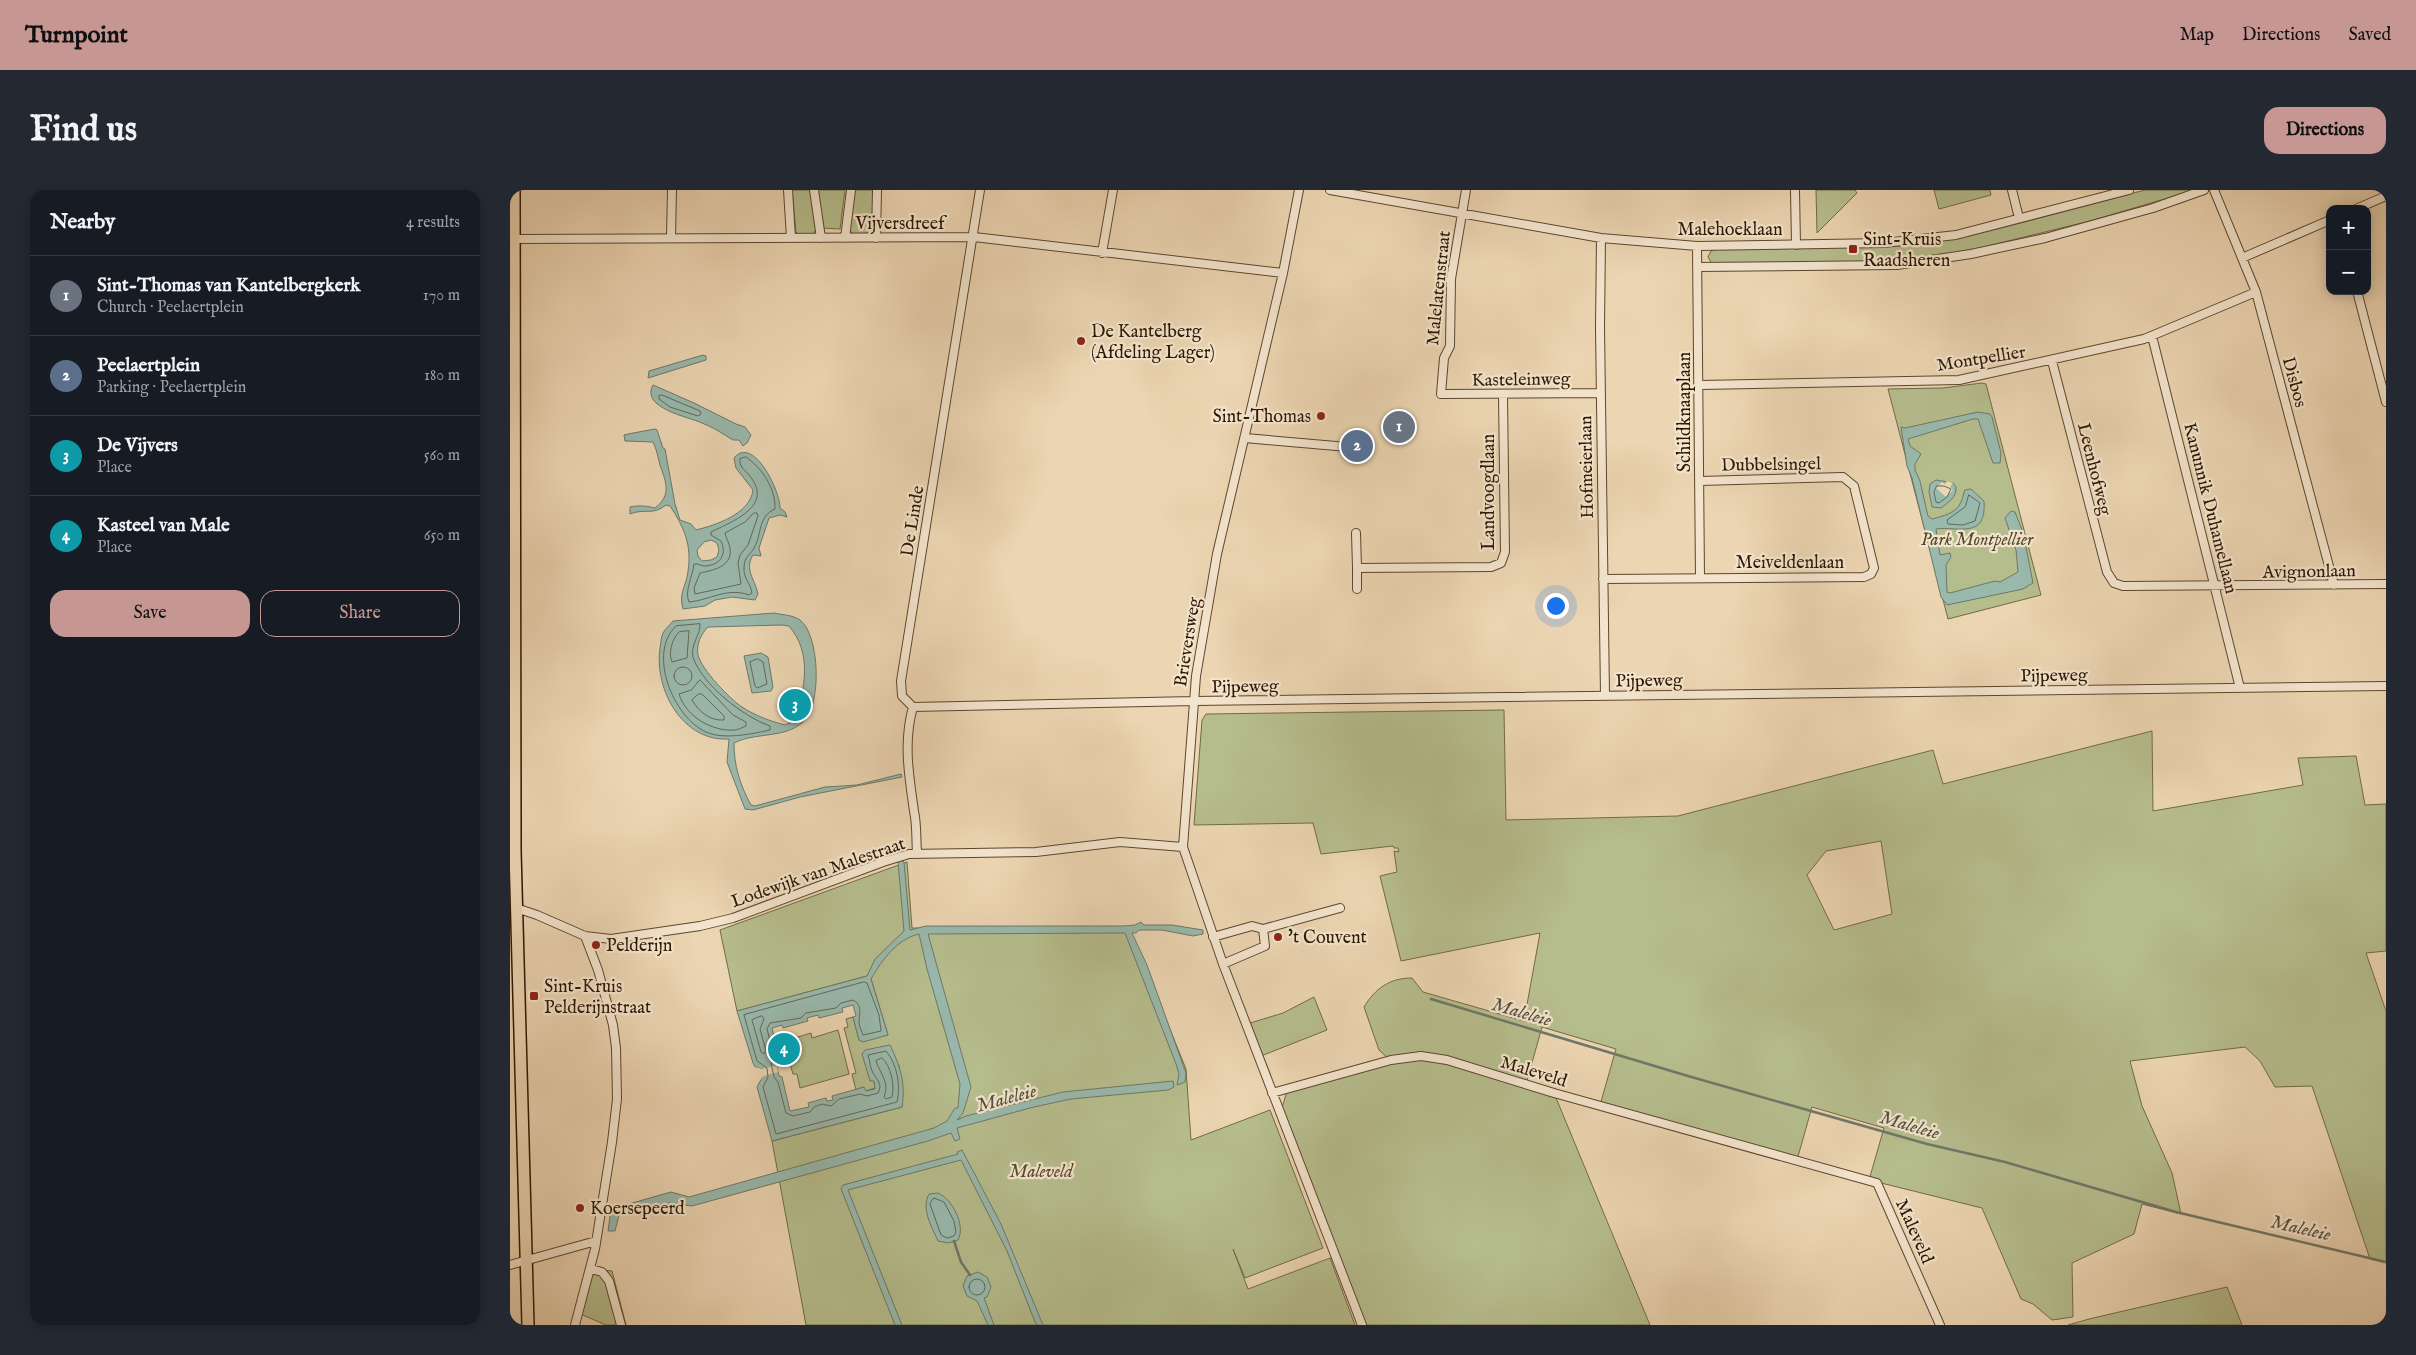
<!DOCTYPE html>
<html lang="en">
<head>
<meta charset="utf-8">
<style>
	:root { --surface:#171b24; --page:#242831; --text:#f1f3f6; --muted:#9ea1a6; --line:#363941; --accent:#c59692 }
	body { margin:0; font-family:"IM FELL English",serif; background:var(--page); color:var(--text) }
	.controls { position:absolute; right:15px; top:15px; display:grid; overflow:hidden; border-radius:10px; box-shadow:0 2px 12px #0003 }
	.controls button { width:45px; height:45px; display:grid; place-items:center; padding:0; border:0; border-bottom:1px solid var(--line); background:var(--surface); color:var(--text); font:25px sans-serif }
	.you { position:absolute; left:1045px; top:415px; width:18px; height:18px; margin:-12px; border:4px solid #fff; border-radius:50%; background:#1a73e8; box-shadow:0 0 0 8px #1a73e833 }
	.badge { display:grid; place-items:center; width:32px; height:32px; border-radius:50%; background:var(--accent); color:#fff; font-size:16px; font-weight:700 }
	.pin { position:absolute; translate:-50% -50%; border:2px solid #fff; box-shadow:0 1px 5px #0006 }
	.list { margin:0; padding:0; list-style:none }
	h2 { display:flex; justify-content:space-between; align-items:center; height:65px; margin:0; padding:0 20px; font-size:21px }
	h2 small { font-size:16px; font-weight:400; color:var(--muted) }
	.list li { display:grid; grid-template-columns:32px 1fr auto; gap:15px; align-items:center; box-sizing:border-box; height:80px; padding:0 20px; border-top:1px solid var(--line) }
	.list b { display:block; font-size:19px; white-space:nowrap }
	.list p { margin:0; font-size:16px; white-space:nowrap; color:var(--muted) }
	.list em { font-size:16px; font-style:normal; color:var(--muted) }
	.actions { display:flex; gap:10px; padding:15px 20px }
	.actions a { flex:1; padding:11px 0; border:1px solid var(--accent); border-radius:15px; text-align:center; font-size:18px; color:var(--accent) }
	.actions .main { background:var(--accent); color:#111 }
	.map { position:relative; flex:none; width:1876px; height:1135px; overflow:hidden; border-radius:15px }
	header { display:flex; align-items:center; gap:30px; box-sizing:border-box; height:70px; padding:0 25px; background:var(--accent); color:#111 }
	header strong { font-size:24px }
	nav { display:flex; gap:28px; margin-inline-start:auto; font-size:18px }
	.intro { display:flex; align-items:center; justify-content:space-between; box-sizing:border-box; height:120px; padding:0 30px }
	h1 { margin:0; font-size:35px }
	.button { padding:12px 22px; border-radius:15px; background:var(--accent); color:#111; font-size:18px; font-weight:700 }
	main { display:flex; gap:30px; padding:0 30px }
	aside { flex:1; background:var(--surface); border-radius:15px; box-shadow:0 2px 12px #0003 }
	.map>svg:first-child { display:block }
	.green { fill:#b6bd8d; stroke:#726a47; fill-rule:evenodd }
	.water { fill:#99b9ad; stroke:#6e7868; fill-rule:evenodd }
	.pier { fill:#ecd5b2 }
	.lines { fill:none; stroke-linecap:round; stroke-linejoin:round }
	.shore { stroke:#636857; stroke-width:1 }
	.stream { stroke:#6e7868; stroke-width:2.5 }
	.minor-casing { stroke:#5d462d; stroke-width:10 }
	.primary-casing { stroke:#2d1701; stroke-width:14 }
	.minor { stroke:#f3e4cd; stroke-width:8 }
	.primary { stroke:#ecd5b2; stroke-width:11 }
	.poi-dot { fill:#8f2418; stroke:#f3e4cd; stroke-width:2 }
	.labels { text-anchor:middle; stroke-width:4.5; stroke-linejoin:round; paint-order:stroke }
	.street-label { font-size:18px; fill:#2d1701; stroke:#f3e4cd }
	.poi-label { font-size:18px; fill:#2d1701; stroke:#f3e4cd; text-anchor:start }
	.park-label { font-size:18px; font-style:italic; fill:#56492b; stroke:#f3e4cd }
	.water-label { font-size:19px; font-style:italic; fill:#53503d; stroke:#f3e4cd }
</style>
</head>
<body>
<header>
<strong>Turnpoint</strong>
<nav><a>Map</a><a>Directions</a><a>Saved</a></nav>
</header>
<div class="intro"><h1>Find us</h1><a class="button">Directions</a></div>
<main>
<aside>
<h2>Nearby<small>4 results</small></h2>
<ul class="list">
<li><span class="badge" style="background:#6b7280">1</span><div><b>Sint-Thomas van Kantelbergkerk</b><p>Church · Peelaertplein</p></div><em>170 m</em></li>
<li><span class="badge" style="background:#5c6f8a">2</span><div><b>Peelaertplein</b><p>Parking · Peelaertplein</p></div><em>180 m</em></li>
<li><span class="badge" style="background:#0f9aa8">3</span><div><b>De Vijvers</b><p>Place</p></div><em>560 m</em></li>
<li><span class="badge" style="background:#0f9aa8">4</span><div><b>Kasteel van Male</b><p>Place</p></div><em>650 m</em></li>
</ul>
<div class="actions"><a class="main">Save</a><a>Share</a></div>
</aside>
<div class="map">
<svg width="1876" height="1135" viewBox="0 0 1876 1135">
	<rect width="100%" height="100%" fill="#ecd5b2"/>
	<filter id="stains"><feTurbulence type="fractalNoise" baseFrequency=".004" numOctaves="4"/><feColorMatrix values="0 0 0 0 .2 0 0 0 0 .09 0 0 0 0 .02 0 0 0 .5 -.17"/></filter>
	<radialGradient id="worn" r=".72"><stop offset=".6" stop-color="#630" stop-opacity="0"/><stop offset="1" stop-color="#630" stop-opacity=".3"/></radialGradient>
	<!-- green -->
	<path class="green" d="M 282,0 L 301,0 L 307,38 L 303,44 L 289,45 L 286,42 Z
		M 307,0 L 335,0 L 330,39 L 312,38 Z
		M 345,0 L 363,0 L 362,39 L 359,43 L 344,44 L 339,40 Z
		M 1306,0 L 1345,0 L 1347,3 L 1307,43 Z
		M 1424,0 L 1480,0 L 1481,5 L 1429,19 Z
		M 1635,0 L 1685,0 L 1580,31 L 1457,61 L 1388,71 L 1356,73 L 1202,74 L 1198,67 L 1201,61 L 1206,59 L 1390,56 L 1457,46 Z
		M 1472,193 L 1476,194 L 1531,405 L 1438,429 L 1378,199 L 1433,198 Z
		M 994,520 L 996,630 L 1168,626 L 1423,560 L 1433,594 L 1642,541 L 1643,621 L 1793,595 L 1788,568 L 1846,566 L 1855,615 L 1876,614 L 1876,761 L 1856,763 L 1876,821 L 1876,1073 L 1860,1069 L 1802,896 L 1765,897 L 1750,871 L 1735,857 L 1620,871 L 1632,916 L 1662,983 L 1671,1024 L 1632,1014 L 1624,1044 L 1562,1073 L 1563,1127 L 1542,1130 L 1523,1114 L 1511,1109 L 1472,1018 L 1359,990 L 1374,938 L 1302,917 L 1287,970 L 1090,915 L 1106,859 L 1032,837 L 1016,894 L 1044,903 L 1140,1135 L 856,1135 L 772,918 L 777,901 L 880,870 L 869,860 L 854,817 C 865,799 879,788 902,788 L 913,802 L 1014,831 L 1030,743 L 891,771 L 870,686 L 887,682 L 884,661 L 889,662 L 888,658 L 884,658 L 883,656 L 811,664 L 803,633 L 684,635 L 692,530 L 696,524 ZM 1371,651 L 1382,724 L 1324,740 L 1297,685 L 1316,661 Z
		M 397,672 L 402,738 L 620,740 L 676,879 L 681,950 L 760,920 L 813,1058 L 735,1088 L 723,1059 L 738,1099 L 820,1068 L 845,1135 L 296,1135 L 262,951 L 392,917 L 389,875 L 360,891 L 364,890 L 365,898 L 355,901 L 353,897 L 346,900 L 342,884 L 346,883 L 334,838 L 338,837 L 336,829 L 343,827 L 349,850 L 378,845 L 361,789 L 357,786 L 227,821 L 210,740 Z
		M 804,807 L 817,840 L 751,866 L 737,834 L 773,823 Z
		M 328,840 L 339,884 L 290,898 L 287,884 L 283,884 L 279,870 L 283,868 L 278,850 L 301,843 L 302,848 Z
		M 81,1079 L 102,1081 L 116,1135 L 96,1135 L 68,1123 Z
		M 1717,1097 L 1732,1135 L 1558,1135 L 1579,1129 Z"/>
	<!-- water -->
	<path class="water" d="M 193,165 L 196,166 L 196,170 L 138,188 L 139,181 Z
		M 143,195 L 184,213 L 226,234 L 235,237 L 241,245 L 237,253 L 233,256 L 229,250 L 223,250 C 213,244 203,237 192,233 C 179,227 130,218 143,195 Z
		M 1468,222 L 1480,224 L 1482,227 L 1491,263 L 1490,273 L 1483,273 L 1468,229 L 1463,229 L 1398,249 L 1400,256 L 1411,264 L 1405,274 L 1405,280 L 1410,291 L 1418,326 L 1422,329 C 1433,326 1447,323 1451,312 C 1453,308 1453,304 1455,300 L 1461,299 L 1474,311 C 1477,350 1448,336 1426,339 L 1430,365 L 1440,363 L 1441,367 L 1436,375 L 1437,402 L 1440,403 L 1485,391 L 1490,392 L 1508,382 L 1506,360 L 1495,328 L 1501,321 L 1505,322 L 1513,342 L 1523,393 L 1513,399 L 1437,415 L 1431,407 L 1402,288 L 1397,276 L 1391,237 L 1395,238 Z
		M 145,239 L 147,240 L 153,258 L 155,259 L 165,314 L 170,330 L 181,334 L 186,340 C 206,335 240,324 243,300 L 226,278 L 224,268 C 243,245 270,300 270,318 L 275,322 L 277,327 L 270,325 L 259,328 L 249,358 L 251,366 L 243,365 C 234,380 245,389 248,404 L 245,410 L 222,407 L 205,410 L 195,416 L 173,419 C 168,403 177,395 178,381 C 182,355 174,337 160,316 L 156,315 C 142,326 135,318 120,324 L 120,317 C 129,315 138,316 145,318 C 162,305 156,292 150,275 C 148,268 147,260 143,252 L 115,251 L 114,245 L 118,244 ZM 201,350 L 207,353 L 209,360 L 207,367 L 201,370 L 192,371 L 188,366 L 187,360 L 194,352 Z
		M 1426,290 L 1443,293 L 1446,297 C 1447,307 1439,312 1431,318 L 1422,317 L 1419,302 L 1420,294 Z
		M 264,423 C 273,425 283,425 290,430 C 310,445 312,516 293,532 C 274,549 245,542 224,553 C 224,576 230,595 241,615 L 245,616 L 315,597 L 347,595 L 391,584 L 392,587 L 290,607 L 243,620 L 235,619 L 217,572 L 219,549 C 173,552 144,500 150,458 C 151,453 151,447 153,443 C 155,439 160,435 163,431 ZM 271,435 L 279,436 C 303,464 294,498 286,530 L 275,535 C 260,531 246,526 232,517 C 220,509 191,479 188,465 C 186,454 191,444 198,437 Z
		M 251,463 L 258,467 L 263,497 L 261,501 L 242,503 L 234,466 Z
		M 391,670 L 394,672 L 400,740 L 416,736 L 613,736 L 625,735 L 631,732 L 634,735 L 662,735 L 693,740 L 693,744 L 683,746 L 652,740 L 629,740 L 626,743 L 622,743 L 637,775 L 676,883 L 675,892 L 667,895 L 669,884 L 666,874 L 615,743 L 418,744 L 461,897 L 453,923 L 447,930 L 456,926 L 553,902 L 663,891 L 664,897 L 658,900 L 561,909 L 524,917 L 447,938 L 450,949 L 445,951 L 441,943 L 418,951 L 182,1016 L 159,1013 L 109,1025 L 105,1041 L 98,1041 L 101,1019 L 161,1002 L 179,1007 L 424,938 L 437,931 L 445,918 L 448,918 L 450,894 L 417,779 L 409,744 C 387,749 372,770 361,789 L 378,845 L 353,852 L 349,850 L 343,827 L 346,826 L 343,815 L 332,818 L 333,822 L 309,828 L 308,825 L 297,828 L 298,831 L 273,838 L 272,835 L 262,838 L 270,871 L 266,872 L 269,886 L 272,887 L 280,921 L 299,917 L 298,913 L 316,908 L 317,911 L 323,910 L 322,906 L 354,897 L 356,901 L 365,899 L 364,891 L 360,891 L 352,864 L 355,860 L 380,855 C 390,876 396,893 392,917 L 262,951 L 247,897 L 253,886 L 252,879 L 245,877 L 243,873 L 227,821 L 357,786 L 365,769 L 394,741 L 388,672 Z
		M 452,960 L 491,1034 L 533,1135 L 527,1135 L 525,1132 L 497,1061 L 451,970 L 338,1000 L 392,1135 L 385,1135 L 331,999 L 333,995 L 448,964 L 447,962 Z
		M 428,1003 C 442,1009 456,1035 448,1050 L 438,1053 L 428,1051 C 421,1035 411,1019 419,1004 Z
		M 468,1082 L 477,1087 L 481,1097 L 477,1107 L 474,1108 L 484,1135 L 478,1135 L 467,1111 L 457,1106 L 453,1096 L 457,1086 Z"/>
	<!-- pier -->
	<path class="pier" d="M 1437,291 L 1443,293 L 1440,297 L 1443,300 L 1436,307 L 1426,298 L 1432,292 L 1435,294 Z
		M 267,875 L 268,882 L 254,886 L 249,891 L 250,881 L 245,877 L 252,879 Z"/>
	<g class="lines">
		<!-- shore -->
		<path class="shore" d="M 152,205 L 190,221 L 191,224 L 188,226 L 160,217 L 149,209 L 149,206 Z
			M 236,267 C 252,278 266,299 265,319 C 248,326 252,344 244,358 C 240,366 234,366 234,378 C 233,388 241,394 242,403 L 239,405 C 217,397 200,410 179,412 C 174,401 183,386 184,374 C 189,373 190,376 195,376 C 211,375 217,364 211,351 L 201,345 L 201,342 C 223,331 265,316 239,285 C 234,279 229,277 230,269 Z
			M 1427,296 L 1434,296 L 1441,299 L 1437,307 L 1429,313 L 1426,312 L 1424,302 Z
			M 1459,305 L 1470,313 L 1465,331 L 1453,335 L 1438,334 L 1437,330 L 1455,317 Z
			M 244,323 L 247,323 L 248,326 L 238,355 L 230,365 L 228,373 L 231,394 L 185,404 L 184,398 L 190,383 C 203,380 223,377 220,358 C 219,353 216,348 215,343 L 235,332 Z
			M 190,434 C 191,444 180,455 183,467 C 192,495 234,527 260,536 L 260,540 C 241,544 214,550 196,542 C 163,527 137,463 166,436 Z
			M 179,441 L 177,468 L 162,472 C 158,463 162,449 169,442 Z
			M 248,469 L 253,472 L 257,494 L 247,498 L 245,496 L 240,472 Z
			M164 486a9 9 0 1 1 18 0a9 9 0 1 1-18 0Z
			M 190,490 L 223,525 L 236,532 L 236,536 C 233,537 228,540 225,540 C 203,542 176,527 169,504 L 181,500 Z
			M 189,504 L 192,504 L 214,526 L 214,530 C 200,531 189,522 182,510 Z
			M 354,792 L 357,793 L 369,825 L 371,841 L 353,845 C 352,842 349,836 349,833 C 349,824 353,815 343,810 L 331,813 L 326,818 L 296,823 L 291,828 L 260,833 L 257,839 L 264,866 L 261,873 L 264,887 L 268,892 L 276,923 L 283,926 L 300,922 L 304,917 L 312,914 L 321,916 L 329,909 L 350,904 L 357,906 L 368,903 C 373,894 367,890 363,883 C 360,878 360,871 358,865 L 376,861 C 387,874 391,895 387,912 L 266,944 L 253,897 L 258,887 L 257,878 L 247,871 L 234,825 Z
			M 252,826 L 254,829 L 250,839 L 256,861 L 254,864 L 251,862 L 242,830 Z
			M 372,868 C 381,876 385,895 382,907 L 376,909 L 374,907 C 380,892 370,884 366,871 Z
			M 424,1008 L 434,1012 L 444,1031 L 446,1042 L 444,1046 L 437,1048 L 431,1045 L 420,1014 Z
			M459 1097a8 8 0 1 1 16 0a8 8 0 1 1-16 0Z"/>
		<!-- stream -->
		<path class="stream" d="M 921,809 L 1178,886 L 1417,954 L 1495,972 L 1666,1022 L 1876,1072
			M 444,1051 L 451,1072 L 460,1085"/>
		<!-- minor casing -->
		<g class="minor-casing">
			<path id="minor" d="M 278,0 L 281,48
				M 304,0 L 311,48
				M 789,0 L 773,83 L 707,364 L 686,486 L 673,657 L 713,774 L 852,1135
				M 820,0 L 1091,48 L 1187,56 L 1374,53 L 1446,45 L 1619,0
				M 956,0 L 941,89 L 940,156 L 934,168 L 931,204 L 1090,203
				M 1285,0 L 1286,55
				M 1502,0 L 1509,28
				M 1704,0 L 1746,102 L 1824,395
				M 1846,19 L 1876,6
				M 161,48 L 162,0
				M 335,48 L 341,0
				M 366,48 L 367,0
				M 1091,48 L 1090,137 L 1095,506
				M 4,49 L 464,47 L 773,83
				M 1187,56 L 1190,388
				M 592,63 L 603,0
				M 1732,68 L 1820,30
				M 1187,77 L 1387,75 L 1461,64 L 1535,48 L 1643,18 L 1694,0
				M 1847,101 L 1876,212
				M 1642,146 L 1730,498
				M 1542,171 L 1597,382 L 1604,393 L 1613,396 L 1876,394
				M 1190,195 L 1449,190 L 1634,149 L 1746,102
				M 735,248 L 849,258
				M 846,343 L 847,378 L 981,377 L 991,373 L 995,362 L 993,204
				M 847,378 L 847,399
				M 1093,389 L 1354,387 L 1361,384 L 1364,378 L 1344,296 L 1333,287 L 1190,291
				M 403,517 L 684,511 L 1876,496
				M 403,517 L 392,506 L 391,491 L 470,0
				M 403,517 C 393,552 399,586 404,621 C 407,635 406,649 407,663
				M 6,718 L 27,725 L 75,746 L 101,749 L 190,736 L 223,728 L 373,672 L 399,664 L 526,662 L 610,652 L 673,657
				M 753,739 L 830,718
				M 703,747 L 742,736 L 753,739 L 755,756 L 713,774
				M 762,903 L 881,870 L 911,866 L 937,870 L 1044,903 L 1367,993 L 1430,1135
				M 0,1075 L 86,1051
				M 81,1079 L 92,1082 L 99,1091 L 111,1135
				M 65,1135 L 85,1059 L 102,952 L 107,909 L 106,858 L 103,835 L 88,780 L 75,746"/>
		</g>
		<!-- primary casing -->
		<g class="primary-casing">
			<path id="primary" d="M 4,0 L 5,661 L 18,1135"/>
		</g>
		<!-- minor -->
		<use href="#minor" class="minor"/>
		<!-- primary -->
		<use href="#primary" class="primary"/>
	</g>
	<!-- markers -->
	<g class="poi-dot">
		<rect x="1338" y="54" width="10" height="10" rx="2.5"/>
		<circle cx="571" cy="151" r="5"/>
		<circle cx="811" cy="226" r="5"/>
		<circle cx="768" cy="747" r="5"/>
		<circle cx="86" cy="755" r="5"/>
		<rect x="19" y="801" width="10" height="10" rx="2.5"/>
		<circle cx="70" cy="1018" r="5"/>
	</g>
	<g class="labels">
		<!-- street labels -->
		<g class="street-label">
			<text x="390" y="39">Vijversdreef</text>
			<text x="1220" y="45">Malehoeklaan</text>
			<text transform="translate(928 98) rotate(-84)" y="6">Malelatenstraat</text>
			<text transform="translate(1471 168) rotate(-9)" y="6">Montpellier</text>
			<text transform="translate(1011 189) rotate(-1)" y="6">Kasteleinweg</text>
			<text transform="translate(1785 192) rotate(75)" y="6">Disbos</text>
			<text transform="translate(1174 222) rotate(-90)" y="6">Schildknaaplaan</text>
			<text transform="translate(1261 274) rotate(-1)" y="6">Dubbelsingel</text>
			<text transform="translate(1076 277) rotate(-91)" y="6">Hofmeierlaan</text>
			<text transform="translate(1585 279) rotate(76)" y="6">Leenhofweg</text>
			<text transform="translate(978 302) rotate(-90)" y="6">Landvoogdlaan</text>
			<text transform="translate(1701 318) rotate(76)" y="6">Kanunnik Duhamellaan</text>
			<text transform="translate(402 331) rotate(-81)" y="6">De Linde</text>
			<text x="1280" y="378">Meiveldenlaan</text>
			<text transform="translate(1799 381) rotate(-1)" y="6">Avignonlaan</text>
			<text transform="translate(677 452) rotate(-81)" y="6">Brieversweg</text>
			<text transform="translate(1544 485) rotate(-1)" y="6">Pijpeweg</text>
			<text transform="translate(1139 490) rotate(-1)" y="6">Pijpeweg</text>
			<text transform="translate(735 496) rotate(-1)" y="6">Pijpeweg</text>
			<text transform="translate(308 682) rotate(-19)" y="6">Lodewijk van Malestraat</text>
			<text transform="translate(1024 881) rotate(17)" y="6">Maleveld</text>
			<text transform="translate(1405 1041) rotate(66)" y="6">Maleveld</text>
		</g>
		<!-- poi labels -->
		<g class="poi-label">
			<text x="1353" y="55">Sint-Kruis<tspan x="1353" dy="21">Raadsheren</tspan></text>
			<text x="581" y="147">De Kantelberg<tspan x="581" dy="21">(Afdeling Lager)</tspan></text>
			<text x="801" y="232" text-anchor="end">Sint-Thomas</text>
			<text x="778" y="753">'t Couvent</text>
			<text x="96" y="761">Pelderijn</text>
			<text x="34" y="802">Sint-Kruis<tspan x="34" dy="21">Pelderijnstraat</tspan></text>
			<text x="80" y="1024">Koersepeerd</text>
		</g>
		<!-- park labels -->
		<g class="park-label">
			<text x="1467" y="355">Park Montpellier</text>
			<text x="531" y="987">Maleveld</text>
		</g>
		<!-- water labels -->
		<g class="water-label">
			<text transform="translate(1012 821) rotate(16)" y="7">Maleleie</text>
			<text transform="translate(496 907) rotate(-15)" y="7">Maleleie</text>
			<text transform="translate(1400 934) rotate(16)" y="7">Maleleie</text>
			<text transform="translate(1791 1037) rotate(13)" y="7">Maleleie</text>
		</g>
	</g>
	<rect width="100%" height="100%" filter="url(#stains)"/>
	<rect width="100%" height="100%" fill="url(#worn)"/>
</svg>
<div class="controls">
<button>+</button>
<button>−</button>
</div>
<div class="you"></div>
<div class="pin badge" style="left:889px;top:237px;background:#6b7280">1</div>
<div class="pin badge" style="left:847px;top:256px;background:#5c6f8a">2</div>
<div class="pin badge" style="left:285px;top:515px;background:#0f9aa8">3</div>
<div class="pin badge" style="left:274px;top:859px;background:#0f9aa8">4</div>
</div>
</main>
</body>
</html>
